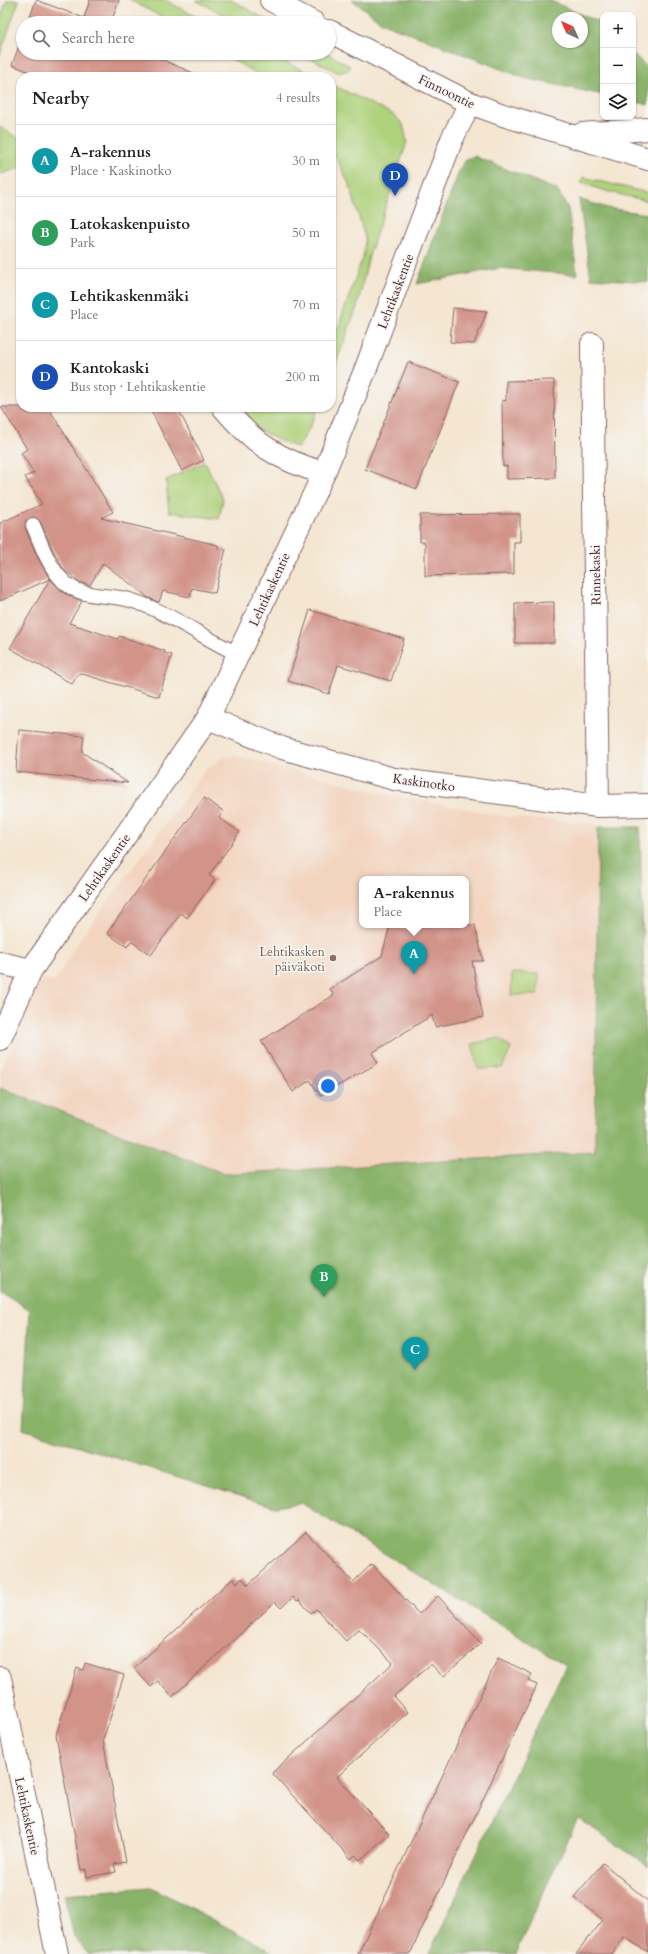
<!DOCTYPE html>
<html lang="en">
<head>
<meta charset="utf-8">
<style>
	:root { --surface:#fff; --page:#f2f2f2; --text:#202124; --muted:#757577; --line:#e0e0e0; --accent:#0f766e }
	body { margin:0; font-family:Cardo,serif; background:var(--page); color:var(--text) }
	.controls { position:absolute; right:12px; top:12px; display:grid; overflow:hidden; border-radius:8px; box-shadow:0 1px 3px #0004 }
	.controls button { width:36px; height:36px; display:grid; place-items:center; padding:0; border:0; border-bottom:1px solid var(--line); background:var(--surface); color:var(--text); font:20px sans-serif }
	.compass { position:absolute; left:552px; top:12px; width:36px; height:36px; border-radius:50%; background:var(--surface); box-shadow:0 1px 3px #0004; rotate:315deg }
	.you { position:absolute; left:328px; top:1086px; width:14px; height:14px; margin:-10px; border:3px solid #fff; border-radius:50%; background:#1a73e8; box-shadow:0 0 0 6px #1a73e833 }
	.badge { display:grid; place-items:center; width:26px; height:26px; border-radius:50%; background:var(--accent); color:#fff; font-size:13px; font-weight:700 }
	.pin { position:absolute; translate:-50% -33px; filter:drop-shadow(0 1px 2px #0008) }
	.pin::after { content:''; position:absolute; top:21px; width:14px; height:12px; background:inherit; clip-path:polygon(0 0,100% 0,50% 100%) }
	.popup { position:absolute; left:359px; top:876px; width:110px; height:52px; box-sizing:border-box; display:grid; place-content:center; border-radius:8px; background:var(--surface); filter:drop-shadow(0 1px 3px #0005); font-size:13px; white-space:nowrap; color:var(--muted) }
	.popup b { font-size:15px; color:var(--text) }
	.popup::after { content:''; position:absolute; left:50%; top:100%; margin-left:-8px; border:8px solid transparent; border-top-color:var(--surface) }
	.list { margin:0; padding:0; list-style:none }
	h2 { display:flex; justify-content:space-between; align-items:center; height:52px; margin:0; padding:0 16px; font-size:17px }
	h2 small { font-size:13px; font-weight:400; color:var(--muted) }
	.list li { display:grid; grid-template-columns:26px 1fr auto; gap:12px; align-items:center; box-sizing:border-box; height:72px; padding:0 16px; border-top:1px solid var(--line) }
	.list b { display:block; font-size:15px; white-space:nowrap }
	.list p { margin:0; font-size:13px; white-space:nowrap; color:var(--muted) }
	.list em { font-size:13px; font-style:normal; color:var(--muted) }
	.icon { flex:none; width:22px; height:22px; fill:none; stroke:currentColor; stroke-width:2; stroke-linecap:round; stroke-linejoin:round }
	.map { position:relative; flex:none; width:648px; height:1954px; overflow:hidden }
	.search { position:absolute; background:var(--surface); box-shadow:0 1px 3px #0004; left:16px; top:16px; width:320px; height:44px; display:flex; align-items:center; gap:10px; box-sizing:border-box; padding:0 14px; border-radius:22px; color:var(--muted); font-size:15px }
	.panel { position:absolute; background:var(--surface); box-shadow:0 1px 3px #0004; left:16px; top:72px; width:320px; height:340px; border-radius:16px }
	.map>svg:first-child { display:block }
	.built { fill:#f3d4bf; fill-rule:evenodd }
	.green { fill:#aed17b; stroke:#7c7853 }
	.forest { fill:#8ab36b; stroke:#6a694b; fill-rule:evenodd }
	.building { fill:#d29388 }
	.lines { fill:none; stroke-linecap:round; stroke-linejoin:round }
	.lane-casing { stroke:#866565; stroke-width:16 }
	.street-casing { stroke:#866565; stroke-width:24 }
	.primary-casing { stroke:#866565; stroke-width:24 }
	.lane { stroke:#fff; stroke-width:14 }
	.street { stroke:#fff; stroke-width:22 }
	.primary { stroke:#fff; stroke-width:22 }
	.education-dot { fill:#8d6e63; stroke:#f6f6f2; stroke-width:1.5 }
	.labels { text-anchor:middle; stroke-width:3; stroke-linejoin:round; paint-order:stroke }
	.street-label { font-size:13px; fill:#4a1f2b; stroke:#f6f6f2 }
	.education-label { font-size:13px; fill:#785e54; stroke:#f6f6f2; text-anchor:end }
</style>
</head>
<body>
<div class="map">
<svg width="648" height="1954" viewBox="0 0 648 1954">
	<rect width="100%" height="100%" fill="#f6f6f2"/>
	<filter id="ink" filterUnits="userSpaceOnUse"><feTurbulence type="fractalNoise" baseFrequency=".025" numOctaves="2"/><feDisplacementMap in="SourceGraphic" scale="8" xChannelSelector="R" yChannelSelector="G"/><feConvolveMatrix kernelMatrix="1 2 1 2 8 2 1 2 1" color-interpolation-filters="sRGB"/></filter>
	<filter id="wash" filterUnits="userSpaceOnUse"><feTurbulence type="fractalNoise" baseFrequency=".012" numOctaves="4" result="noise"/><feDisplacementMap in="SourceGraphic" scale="16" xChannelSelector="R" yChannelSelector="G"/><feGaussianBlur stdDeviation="0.9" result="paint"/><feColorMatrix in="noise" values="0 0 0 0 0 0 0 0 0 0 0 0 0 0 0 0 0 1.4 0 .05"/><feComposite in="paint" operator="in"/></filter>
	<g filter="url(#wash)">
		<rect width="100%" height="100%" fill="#f4e6d1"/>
		<!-- built -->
		<path class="built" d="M 234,755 L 386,794 L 508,817 L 595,824 L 598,827 L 596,1152 L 225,1174 L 0,1088 L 0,1072 L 42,977 L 54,982 L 80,939 L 206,769 L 221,759 ZM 362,879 L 466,879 L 466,925 L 362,925 Z"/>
		<!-- green -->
		<path class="green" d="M 7,0 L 19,0 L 0,55 L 0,20 Z
			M 130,0 L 165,0 L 208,23 L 173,23 Z
			M 195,0 L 231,0 L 273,23 L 241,23 Z
			M 222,53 L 268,53 L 316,77 L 261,77 Z
			M 300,53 L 327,53 L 350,66 L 348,70 L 339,73 Z
			M 331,84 L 394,115 L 403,124 L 407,142 L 369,256 L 357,307 L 331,376 L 331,341 L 334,339 L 364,253 L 365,238 L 350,186 L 331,147 Z
			M 0,127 L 21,140 L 21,168 L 0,174 Z
			M 583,177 L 648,193 L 648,201 L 609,192 L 581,183 Z
			M 234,407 L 318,407 L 311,425 L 298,448 C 274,439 250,428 234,407 Z
			M 205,462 L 223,499 L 219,519 L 169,512 L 166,480 Z
			M 512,973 L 539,974 L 538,995 L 511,995 Z
			M 498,1038 L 511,1048 L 502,1068 L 478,1069 L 472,1044 Z"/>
		<!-- forest -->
		<path class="forest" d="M 352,0 L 549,0 L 603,24 L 603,95 L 524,78 L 383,23 ZM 558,18 L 582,18 L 582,42 L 558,42 Z
			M 633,53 L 648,69 L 648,105 L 633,101 Z
			M 474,156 L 557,190 L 568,208 L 577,275 L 500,268 L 417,284 L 461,166 L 467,159 Z
			M 579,199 L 607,208 L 648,214 L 648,282 L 591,278 Z
			M 598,827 L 640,827 L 648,1152 L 648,1866 L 578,1818 L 515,1954 L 429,1954 L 566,1665 L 301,1503 L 275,1507 L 23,1429 L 30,1310 L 0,1291 L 0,1088 L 225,1174 L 595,1152 Z
			M 151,1887 L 277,1954 L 88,1954 L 74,1937 L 64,1894 Z"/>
		<g id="blocks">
			<!-- building -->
			<path class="building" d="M 36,0 L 84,18 L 90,0 L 119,0 L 111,23 L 28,23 Z
				M 23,35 L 23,53 L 146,53 L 203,77 L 27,77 L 30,72 L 12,65 Z
				M 453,308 L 487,311 L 474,344 L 450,342 Z
				M 408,362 L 459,382 L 417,489 L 365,469 Z
				M 554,380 L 555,478 L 507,479 L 507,466 L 503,466 L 502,400 L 506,401 L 506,381 Z
				M 1,407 L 48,407 L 113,512 L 101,518 L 218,545 L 218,548 L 226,549 L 215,593 L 192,588 L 190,597 L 163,591 L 159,602 L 149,598 L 103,563 L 90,585 L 80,582 L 64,570 L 53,550 L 41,522 L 34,517 L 26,520 L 25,528 L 38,558 L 50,579 L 0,601 L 0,523 L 42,504 L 25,477 L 34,473 L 21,453 L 27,449 Z
				M 149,407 L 177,407 L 204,460 L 182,471 Z
				M 520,514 L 520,542 L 514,542 L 514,574 L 425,576 L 425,542 L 420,542 L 420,515 Z
				M 50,579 L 64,593 L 82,601 L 69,623 L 118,639 L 119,636 L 165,651 L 164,653 L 172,655 L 159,697 L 79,673 L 72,684 L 10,648 Z
				M 554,602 L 554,643 L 515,643 L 515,603 Z
				M 310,610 L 404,639 L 391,681 L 338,665 L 329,694 L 288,681 Z
				M 19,730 L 84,736 L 82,752 L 128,783 L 16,772 Z
				M 204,798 L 223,811 L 219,818 L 240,832 L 209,875 L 215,880 L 187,918 L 181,913 L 151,955 L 131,941 L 127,947 L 107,933 Z
				M 390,925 L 475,925 L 483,961 L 472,961 L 483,1017 L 435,1027 L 432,1015 L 372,1053 L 378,1063 L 320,1096 L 310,1080 L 293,1092 L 261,1041 L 334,995 L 330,989 L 382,956 Z
				M 306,1532 L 353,1582 L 372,1564 L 419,1614 L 438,1596 L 481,1643 L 443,1677 L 431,1664 L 394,1696 L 408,1712 L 337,1777 L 389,1834 L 360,1860 L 355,1855 L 351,1859 L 272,1773 L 393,1663 L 359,1629 L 346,1641 L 316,1609 L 311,1613 L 299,1600 L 297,1601 L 293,1597 L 281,1608 L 275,1602 L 172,1697 L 158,1681 L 151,1687 L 134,1668 L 233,1578 L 237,1583 L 242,1578 L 248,1585 Z
				M 498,1658 L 532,1674 L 528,1681 L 537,1685 L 509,1744 L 410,1954 L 358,1954 Z
				M 85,1663 L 124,1675 L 103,1740 L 126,1862 L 114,1864 L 116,1872 L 87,1877 L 86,1869 L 81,1870 L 56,1735 L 77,1668 L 83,1670 Z
				M 603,1863 L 648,1901 L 648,1952 L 624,1937 L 612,1954 L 576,1954 L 603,1920 L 574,1897 Z"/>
		</g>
	</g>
	<g filter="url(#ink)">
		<use href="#blocks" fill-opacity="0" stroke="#866565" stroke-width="1"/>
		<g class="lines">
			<!-- lane casing -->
			<g class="lane-casing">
				<path id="lane" d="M 33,525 C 41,543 48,566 63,581 C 80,598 104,594 126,599 C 161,607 203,638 238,654"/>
			</g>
			<!-- street casing -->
			<g class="street-casing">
				<path id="street" d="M 592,344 L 598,806
					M 223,407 C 253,443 278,460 324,473
					M 208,718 L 282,748 L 394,779 L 598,806 L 648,805
					M 0,963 L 31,970
					M 0,1039 L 31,970 L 208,718 L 324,473 L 366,368 L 452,139 L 470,103
					M 0,1678 L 57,1954"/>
			</g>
			<!-- primary casing -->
			<g class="primary-casing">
				<path id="primary" d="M 271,0 L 314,23
					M 329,31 L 470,103 L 503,115 L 648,159
					M 582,134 L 648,129"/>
			</g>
			<!-- lane -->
			<use href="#lane" class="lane"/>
			<!-- street -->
			<use href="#street" class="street"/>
			<!-- primary -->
			<use href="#primary" class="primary"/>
		</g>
	</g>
	<!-- markers -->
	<circle class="education-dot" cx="333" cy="958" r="4"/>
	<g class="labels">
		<!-- street labels -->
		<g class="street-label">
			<text transform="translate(447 91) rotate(26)" y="5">Finnoontie</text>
			<text transform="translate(395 291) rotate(-69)" y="5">Lehtikaskentie</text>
			<text transform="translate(595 575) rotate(-91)" y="5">Rinnekaski</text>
			<text transform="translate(269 589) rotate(-65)" y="5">Lehtikaskentie</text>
			<text transform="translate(424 782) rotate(8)" y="5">Kaskinotko</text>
			<text transform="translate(104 867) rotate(-55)" y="5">Lehtikaskentie</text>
			<text transform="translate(28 1816) rotate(78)" y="5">Lehtikaskentie</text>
		</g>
		<!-- education labels -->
		<g class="education-label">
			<text x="325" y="956">Lehtikasken<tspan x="325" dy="15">päiväkoti</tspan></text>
		</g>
	</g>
</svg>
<div class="controls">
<button>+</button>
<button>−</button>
<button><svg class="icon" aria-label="layers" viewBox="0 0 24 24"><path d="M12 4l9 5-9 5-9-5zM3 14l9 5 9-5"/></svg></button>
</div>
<svg class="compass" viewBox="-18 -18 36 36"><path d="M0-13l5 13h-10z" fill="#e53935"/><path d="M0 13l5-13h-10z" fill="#757577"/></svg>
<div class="you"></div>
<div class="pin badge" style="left:414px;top:974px;background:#0f9aa8">A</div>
<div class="popup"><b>A-rakennus</b>Place</div>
<div class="pin badge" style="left:324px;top:1297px;background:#2e9e5b">B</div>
<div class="pin badge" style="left:415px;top:1370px;background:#0f9aa8">C</div>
<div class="pin badge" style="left:395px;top:196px;background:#1a4fb4">D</div>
<div class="search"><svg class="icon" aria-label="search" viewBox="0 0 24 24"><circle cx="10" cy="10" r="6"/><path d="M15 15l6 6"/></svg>Search here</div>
<section class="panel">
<h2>Nearby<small>4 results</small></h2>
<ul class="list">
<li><span class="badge" style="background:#0f9aa8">A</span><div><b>A-rakennus</b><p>Place · Kaskinotko</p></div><em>30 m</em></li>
<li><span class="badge" style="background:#2e9e5b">B</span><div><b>Latokaskenpuisto</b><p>Park</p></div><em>50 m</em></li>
<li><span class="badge" style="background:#0f9aa8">C</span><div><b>Lehtikaskenmäki</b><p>Place</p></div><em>70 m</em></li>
<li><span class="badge" style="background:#1a4fb4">D</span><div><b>Kantokaski</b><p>Bus stop · Lehtikaskentie</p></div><em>200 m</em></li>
</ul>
</section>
</div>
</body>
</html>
